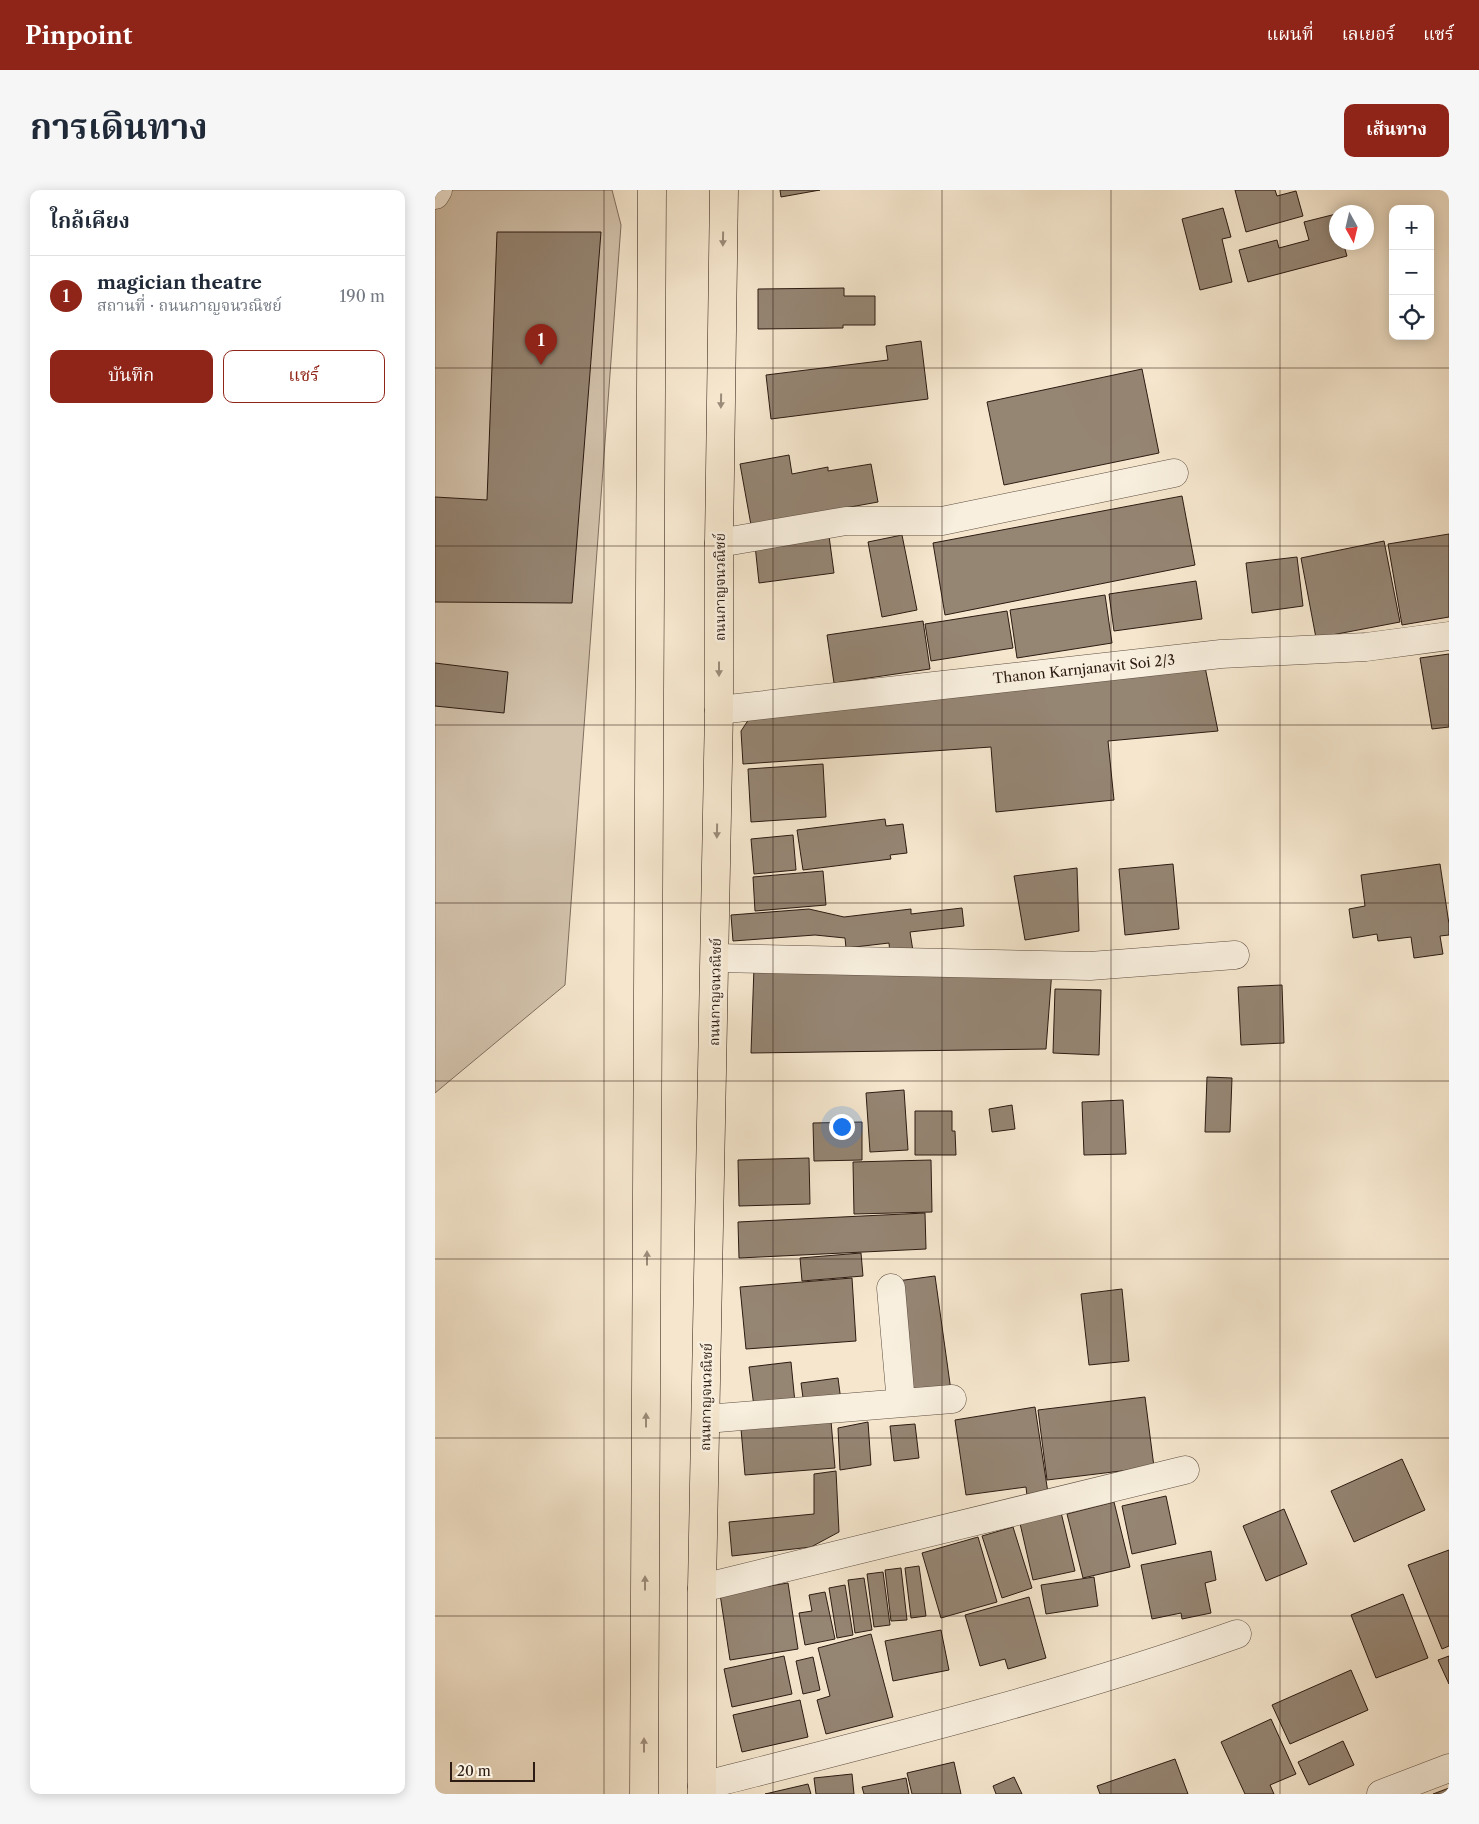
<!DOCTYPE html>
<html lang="th">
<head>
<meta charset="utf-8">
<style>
	:root { --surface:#fff; --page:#f6f6f7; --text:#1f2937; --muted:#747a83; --line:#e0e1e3; --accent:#8f2418 }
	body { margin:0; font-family:"Libre Caslon Text","Noto Serif Thai",serif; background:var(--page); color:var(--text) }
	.controls { position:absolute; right:15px; top:15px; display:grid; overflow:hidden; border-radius:10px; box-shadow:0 2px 12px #0003 }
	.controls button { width:45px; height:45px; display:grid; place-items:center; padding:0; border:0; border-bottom:1px solid var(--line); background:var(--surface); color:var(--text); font:25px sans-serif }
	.compass { position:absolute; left:894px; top:15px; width:45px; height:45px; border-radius:50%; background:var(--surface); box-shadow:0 2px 12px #0003; rotate:172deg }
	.scale { position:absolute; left:15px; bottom:12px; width:85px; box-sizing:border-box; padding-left:5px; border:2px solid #2c1b12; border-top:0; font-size:14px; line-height:18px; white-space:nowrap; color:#2c1b12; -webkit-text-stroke:4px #f8efde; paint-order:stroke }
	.you { position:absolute; left:406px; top:936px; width:18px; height:18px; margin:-12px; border:4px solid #fff; border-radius:50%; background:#1a73e8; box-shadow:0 0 0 8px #1a73e833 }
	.badge { display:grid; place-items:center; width:32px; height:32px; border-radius:50%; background:var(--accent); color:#fff; font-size:16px; font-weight:700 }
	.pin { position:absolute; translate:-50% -41px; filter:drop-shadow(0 1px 2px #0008) }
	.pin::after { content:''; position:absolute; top:26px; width:18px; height:15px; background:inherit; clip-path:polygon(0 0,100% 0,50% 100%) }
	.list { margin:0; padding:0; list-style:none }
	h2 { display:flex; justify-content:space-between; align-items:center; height:65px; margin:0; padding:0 20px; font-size:21px }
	h2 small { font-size:16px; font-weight:400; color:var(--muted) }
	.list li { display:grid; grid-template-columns:32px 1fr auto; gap:15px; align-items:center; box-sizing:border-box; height:80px; padding:0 20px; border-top:1px solid var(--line) }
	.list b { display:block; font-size:19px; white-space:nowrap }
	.list p { margin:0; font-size:16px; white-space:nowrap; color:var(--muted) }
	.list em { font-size:16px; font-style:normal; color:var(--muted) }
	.actions { display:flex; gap:10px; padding:15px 20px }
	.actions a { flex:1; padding:11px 0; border:1px solid var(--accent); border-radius:10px; text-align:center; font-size:18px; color:var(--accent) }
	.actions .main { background:var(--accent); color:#fff }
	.icon { flex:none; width:28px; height:28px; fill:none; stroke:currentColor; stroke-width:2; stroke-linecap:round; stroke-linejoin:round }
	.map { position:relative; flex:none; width:1014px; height:1604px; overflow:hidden; border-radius:10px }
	header { display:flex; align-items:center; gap:30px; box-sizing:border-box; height:70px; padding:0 25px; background:var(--accent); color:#fff }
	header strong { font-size:24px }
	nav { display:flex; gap:28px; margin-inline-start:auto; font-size:18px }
	.intro { display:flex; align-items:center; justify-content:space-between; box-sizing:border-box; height:120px; padding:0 30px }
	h1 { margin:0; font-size:35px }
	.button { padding:12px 22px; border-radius:10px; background:var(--accent); color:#fff; font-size:18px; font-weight:700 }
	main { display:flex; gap:30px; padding:0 30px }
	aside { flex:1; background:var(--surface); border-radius:10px; box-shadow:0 2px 12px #0003 }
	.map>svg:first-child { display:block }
	.green { fill:#d3c3ad; stroke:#806f60 }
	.building { fill:#958573; stroke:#2c1b12 }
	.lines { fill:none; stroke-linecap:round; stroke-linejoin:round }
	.minor-casing { stroke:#5e4e41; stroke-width:29 }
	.primary-casing { stroke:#2c1b12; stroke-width:29 }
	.minor { stroke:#f8efde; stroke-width:28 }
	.primary { stroke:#f5e6cd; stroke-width:28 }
	.oneway { fill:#9b8b79 }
	.grid { fill:none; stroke:#2c1b12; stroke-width:1; stroke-opacity:0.55 }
	.labels { text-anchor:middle; stroke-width:5; stroke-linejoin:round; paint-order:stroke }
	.street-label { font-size:14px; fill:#2c1b12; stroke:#f8efde }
</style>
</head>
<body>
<header>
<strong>Pinpoint</strong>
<nav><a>แผนที่</a><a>เลเยอร์</a><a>แชร์</a></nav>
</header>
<div class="intro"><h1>การเดินทาง</h1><a class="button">เส้นทาง</a></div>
<main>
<aside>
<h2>ใกล้เคียง<small></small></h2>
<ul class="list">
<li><span class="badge">1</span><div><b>magician theatre</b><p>สถานที่ · ถนนกาญจนวณิชย์</p></div><em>190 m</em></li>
</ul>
<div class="actions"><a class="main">บันทึก</a><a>แชร์</a></div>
</aside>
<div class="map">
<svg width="1014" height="1604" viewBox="0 0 1014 1604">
	<rect width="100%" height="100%" fill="#f5e6cd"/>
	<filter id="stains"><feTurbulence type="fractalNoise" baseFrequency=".004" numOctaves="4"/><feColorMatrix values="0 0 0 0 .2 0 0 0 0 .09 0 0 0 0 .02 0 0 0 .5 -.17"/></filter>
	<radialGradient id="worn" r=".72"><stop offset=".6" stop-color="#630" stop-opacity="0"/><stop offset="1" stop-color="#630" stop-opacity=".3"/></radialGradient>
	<!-- green -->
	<path class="green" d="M 0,0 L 177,0 L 186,35 L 130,795 L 0,903 Z"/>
	<!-- building -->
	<path class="building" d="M 345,0 L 385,0 L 346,7 Z
		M 800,0 L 840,0 L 842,6 L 861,1 L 868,26 L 811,42 Z
		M 788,18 L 796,47 L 787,49 L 797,92 L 765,100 L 747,29 Z
		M 901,24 L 902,52 L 908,52 L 912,66 L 813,92 L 804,60 L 842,50 L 844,58 L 874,50 L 869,32 Z
		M 62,42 L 166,42 L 137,413 L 0,412 L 0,307 L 52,310 Z
		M 409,98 L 409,106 L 440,106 L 440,135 L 408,135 L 408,138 L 323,139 L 323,99 Z
		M 486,151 L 493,209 L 336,229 L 331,185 L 453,170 L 451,156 Z
		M 707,179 L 724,263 L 569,295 L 552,212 Z
		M 354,265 L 357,284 L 393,277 L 393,281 L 436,274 L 443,312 L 316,335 L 305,274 Z
		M 747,306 L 760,375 L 510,425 L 498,353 Z
		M 1014,344 L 1014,427 L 967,435 L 953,354 Z
		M 467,345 L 482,420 L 447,427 L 433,352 Z
		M 394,346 L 399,383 L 324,393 L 320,355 Z
		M 949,351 L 965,432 L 881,448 L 866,368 Z
		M 862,367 L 868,416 L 817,423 L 811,373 Z
		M 761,391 L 767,429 L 679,441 L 674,404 Z
		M 670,405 L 677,453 L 582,468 L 575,420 Z
		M 572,421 L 578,458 L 496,471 L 490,434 Z
		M 488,431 L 495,479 L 399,493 L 392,445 Z
		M 1014,464 L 1014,537 L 997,539 L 985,468 Z
		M 0,473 L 73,482 L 69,523 L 0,516 Z
		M 770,477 L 783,541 L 673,551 L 679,610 L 561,622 L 556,557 L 308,574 L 306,541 L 314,529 Z
		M 388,574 L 391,627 L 316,632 L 313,579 Z
		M 450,629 L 451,636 L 468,634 L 472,663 L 455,665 L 456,669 L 368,680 L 362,640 Z
		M 358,645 L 361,680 L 319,684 L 316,649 Z
		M 738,674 L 744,739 L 690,745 L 684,679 Z
		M 1005,674 L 1014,734 L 1014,745 L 1005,746 L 1008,764 L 979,768 L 976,747 L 943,751 L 942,744 L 918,748 L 914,719 L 930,716 L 926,685 Z
		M 642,678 L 644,741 L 590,750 L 579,686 Z
		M 388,681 L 391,715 L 320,721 L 318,687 Z
		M 527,718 L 529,736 L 475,742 L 478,761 L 455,764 L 454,753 L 411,758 L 410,748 L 380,745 L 298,751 L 296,725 L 374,719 L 409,727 L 476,719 L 476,724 Z
		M 319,777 L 617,780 L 611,859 L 316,863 Z
		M 847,795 L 849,853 L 806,855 L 803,797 Z
		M 620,799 L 666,800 L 664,865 L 618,863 Z
		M 772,887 L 797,888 L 795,942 L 770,942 Z
		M 469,900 L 473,960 L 435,962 L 431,903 Z
		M 688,910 L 691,964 L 649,965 L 647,912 Z
		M 577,915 L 580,939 L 557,942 L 554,919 Z
		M 480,921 L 517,921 L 517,941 L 520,941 L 521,965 L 480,965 Z
		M 427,932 L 427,970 L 379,971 L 378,933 Z
		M 374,968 L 375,1014 L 304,1016 L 303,970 Z
		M 496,970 L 497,1022 L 419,1024 L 418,972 Z
		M 490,1023 L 491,1059 L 304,1068 L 303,1032 Z
		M 426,1063 L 428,1086 L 367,1091 L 365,1068 Z
		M 500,1086 L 516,1201 L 476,1206 L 462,1091 Z
		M 417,1088 L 421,1151 L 311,1159 L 305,1097 Z
		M 687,1099 L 694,1171 L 654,1175 L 646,1104 Z
		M 356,1172 L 360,1213 L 319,1217 L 314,1177 Z
		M 403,1188 L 406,1211 L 369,1215 L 366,1193 Z
		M 710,1207 L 719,1277 L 612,1290 L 603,1220 Z
		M 600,1217 L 613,1303 L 592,1306 L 591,1297 L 531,1305 L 520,1230 Z
		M 396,1231 L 400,1278 L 310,1285 L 306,1239 Z
		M 433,1232 L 436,1275 L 405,1280 L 403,1238 Z
		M 480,1234 L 484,1268 L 459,1271 L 455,1236 Z
		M 967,1269 L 990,1320 L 919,1352 L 896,1301 Z
		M 401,1281 L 404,1342 L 376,1357 L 297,1366 L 294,1332 L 379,1324 L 379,1284 Z
		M 731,1306 L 741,1354 L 697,1364 L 687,1316 Z
		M 679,1312 L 695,1377 L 648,1388 L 632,1324 Z
		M 625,1318 L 640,1381 L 598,1390 L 584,1329 Z
		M 849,1319 L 872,1374 L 831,1391 L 808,1336 Z
		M 578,1337 L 597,1398 L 567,1408 L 547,1346 Z
		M 543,1347 L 562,1412 L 506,1428 L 487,1363 Z
		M 1014,1360 L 1014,1456 L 1007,1459 L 973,1375 Z
		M 776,1361 L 781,1390 L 770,1393 L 776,1423 L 747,1429 L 746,1423 L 717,1429 L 706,1375 Z
		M 484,1376 L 491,1426 L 476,1428 L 470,1378 Z
		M 466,1378 L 472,1430 L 456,1431 L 450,1380 Z
		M 448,1382 L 455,1435 L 439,1437 L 432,1384 Z
		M 659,1387 L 663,1416 L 611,1424 L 606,1395 Z
		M 429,1388 L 437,1440 L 420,1443 L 413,1390 Z
		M 353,1393 L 363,1459 L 295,1470 L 285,1404 Z
		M 410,1395 L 418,1445 L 402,1448 L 394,1398 Z
		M 390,1402 L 400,1449 L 370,1455 L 364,1423 L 377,1421 L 374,1405 Z
		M 968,1404 L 993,1468 L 941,1488 L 916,1425 Z
		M 594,1407 L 611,1468 L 573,1479 L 570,1469 L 545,1476 L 530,1425 Z
		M 506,1440 L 514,1480 L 458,1491 L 450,1451 Z
		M 436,1444 L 458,1527 L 391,1544 L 382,1510 L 395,1506 L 383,1458 Z
		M 349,1466 L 357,1504 L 297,1517 L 289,1479 Z
		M 1014,1466 L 1014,1494 L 1003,1470 Z
		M 378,1467 L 385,1500 L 368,1504 L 361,1471 Z
		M 916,1480 L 933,1520 L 855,1554 L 837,1515 Z
		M 365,1510 L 373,1547 L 307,1562 L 298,1525 Z
		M 836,1529 L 861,1584 L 835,1595 L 839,1604 L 810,1604 L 786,1552 Z
		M 908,1551 L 919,1575 L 874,1595 L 863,1572 Z
		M 740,1569 L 753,1604 L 665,1604 L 662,1596 Z
		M 519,1572 L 526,1604 L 477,1604 L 472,1583 Z
		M 417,1584 L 419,1604 L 381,1604 L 379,1588 Z
		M 579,1587 L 587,1604 L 561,1604 L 558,1596 Z
		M 471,1588 L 474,1604 L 429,1604 L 427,1597 Z
		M 373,1594 L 376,1604 L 330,1604 Z
		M 1014,1598 L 1014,1604 L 998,1604 Z"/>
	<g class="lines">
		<!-- minor casing -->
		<g class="minor-casing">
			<path id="minor" d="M 0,5 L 3,0
				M 284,353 L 411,331 L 507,331 L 739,283
				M 284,520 L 786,464 L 931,457 L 1014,446
				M 280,768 L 655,776 L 800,765
				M 456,1098 L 466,1213
				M 271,1229 L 517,1209
				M 267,1398 L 750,1280
				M 267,1596 C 447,1550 627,1506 802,1444
				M 946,1604 L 1014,1578"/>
		</g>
		<!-- primary casing -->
		<g class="primary-casing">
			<path id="primary" d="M 209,1604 L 217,0
				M 267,1604 L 267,1398 L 284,520 L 284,353 L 289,0"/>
		</g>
		<!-- minor -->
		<use href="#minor" class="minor"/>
		<!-- primary -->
		<use href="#primary" class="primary"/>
	</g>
	<!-- one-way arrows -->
	<defs><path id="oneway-solid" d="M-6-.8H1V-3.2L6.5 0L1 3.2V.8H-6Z" transform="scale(1.25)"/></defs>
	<g class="oneway">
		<use href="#oneway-solid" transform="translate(288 49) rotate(91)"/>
		<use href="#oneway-solid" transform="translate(286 211) rotate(91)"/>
		<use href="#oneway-solid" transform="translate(284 479) rotate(90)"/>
		<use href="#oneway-solid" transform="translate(282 641) rotate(91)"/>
		<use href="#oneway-solid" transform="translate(212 1068) rotate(-90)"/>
		<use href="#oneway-solid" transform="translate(211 1230) rotate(-90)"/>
		<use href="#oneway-solid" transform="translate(210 1393) rotate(-90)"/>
		<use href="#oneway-solid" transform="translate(209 1555) rotate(-90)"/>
	</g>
	<!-- grid -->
	<path class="grid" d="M 169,0 L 169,1604M 338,0 L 338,1604M 507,0 L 507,1604M 676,0 L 676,1604M 845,0 L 845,1604M 0,178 L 1014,178M 0,356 L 1014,356M 0,535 L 1014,535M 0,713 L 1014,713M 0,891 L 1014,891M 0,1069 L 1014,1069M 0,1248 L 1014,1248M 0,1426 L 1014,1426"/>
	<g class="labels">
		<!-- street labels -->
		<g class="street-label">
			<text transform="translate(285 397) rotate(-90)" y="5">ถนนกาญจนวณิชย์</text>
			<text transform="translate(649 479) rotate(-6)" y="5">Thanon Karnjanavit Soi 2/3</text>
			<text transform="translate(280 802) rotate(-89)" y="5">ถนนกาญจนวณิชย์</text>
			<text transform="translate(271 1207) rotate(-89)" y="5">ถนนกาญจนวณิชย์</text>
		</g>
	</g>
	<rect width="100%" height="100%" filter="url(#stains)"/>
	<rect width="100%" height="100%" fill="url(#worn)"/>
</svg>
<div class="controls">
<button>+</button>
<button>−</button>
<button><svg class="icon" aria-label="locate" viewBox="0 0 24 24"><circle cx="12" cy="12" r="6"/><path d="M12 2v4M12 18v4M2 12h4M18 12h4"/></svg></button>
</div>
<svg class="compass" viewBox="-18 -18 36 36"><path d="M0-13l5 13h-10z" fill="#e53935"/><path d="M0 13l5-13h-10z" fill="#747a83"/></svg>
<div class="scale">20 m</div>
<div class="you"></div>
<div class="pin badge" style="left:106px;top:175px">1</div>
</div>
</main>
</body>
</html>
